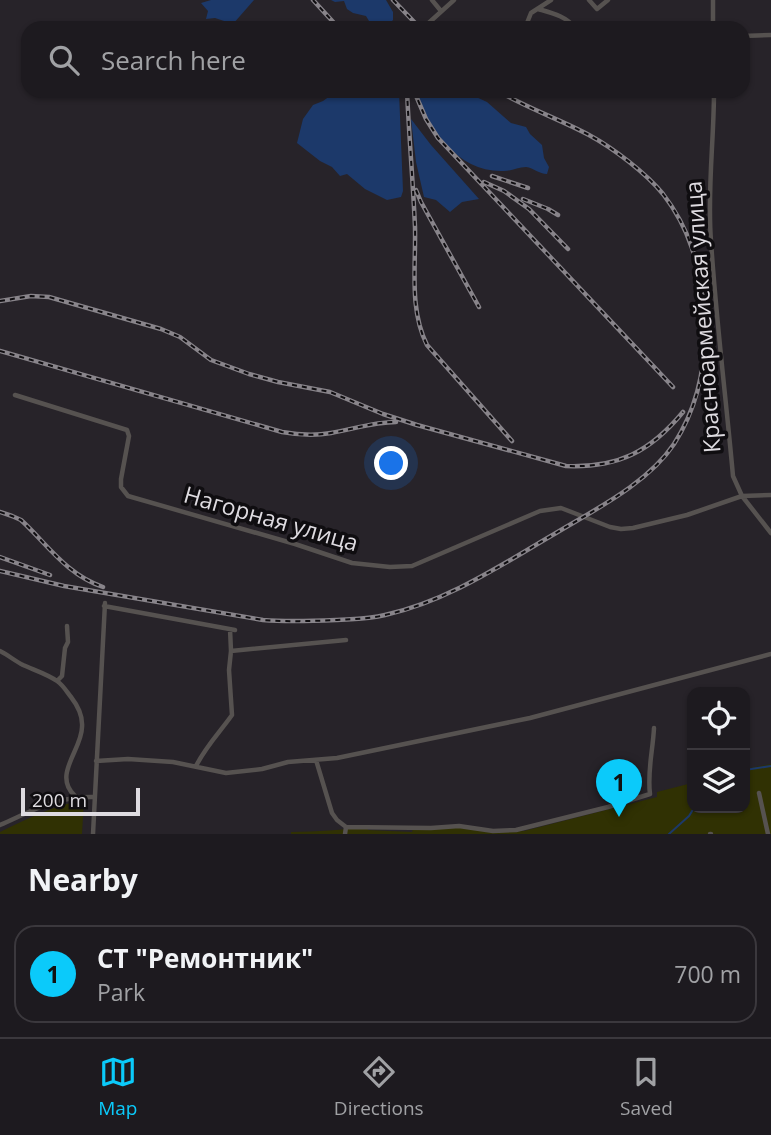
<!DOCTYPE html>
<html lang="en">
<head>
<meta charset="utf-8">
<style>
	:root { --surface:#1d1a1f; --page:#2a272c; --text:#f1f3f6; --muted:#a0a1a4; --line:#3b383d; --accent:#0bcafa }
	body { margin:0; font-family:"Open Sans",sans-serif; background:var(--page); color:var(--text) }
	.controls { position:absolute; right:21px; bottom:21px; display:grid; overflow:hidden; border-radius:14px; box-shadow:0 2px 5px #0004 }
	.controls button { width:63px; height:63px; display:grid; place-items:center; padding:0; border:0; border-bottom:2px solid var(--line); background:var(--surface); color:var(--text); font:35px sans-serif }
	.scale { position:absolute; left:21px; bottom:18px; width:119px; box-sizing:border-box; padding-left:7px; border:4px solid #dedbe0; border-top:0; font-size:19px; line-height:24px; white-space:nowrap; color:#dedbe0; -webkit-text-stroke:5px #0f0d10; paint-order:stroke }
	.you { position:absolute; left:392px; top:464px; width:24px; height:24px; margin:-18px; border:5px solid #fff; border-radius:50%; background:#1a73e8; box-shadow:0 0 0 10px #1a73e833 }
	.badge { display:grid; place-items:center; width:46px; height:46px; border-radius:50%; background:var(--accent); color:#111; font-size:23px; font-weight:700 }
	.pin { position:absolute; translate:-50% -58px; filter:drop-shadow(0 2px 4px #0008) }
	.pin::after { content:''; position:absolute; top:37px; width:24px; height:21px; background:inherit; clip-path:polygon(0 0,100% 0,50% 100%) }
	.list { margin:0; padding:0; list-style:none }
	h2 { display:flex; justify-content:space-between; align-items:center; height:91px; margin:0; padding:0 28px; font-size:30px }
	h2 small { font-size:23px; font-weight:400; color:var(--muted) }
	.list li { display:grid; grid-template-columns:46px 1fr auto; gap:21px; align-items:center; box-sizing:border-box; height:98px; margin:0 14px 14px; padding:0 14px; border:2px solid var(--line); border-radius:21px }
	.list b { display:block; font-size:26px; white-space:nowrap }
	.list p { margin:0; font-size:23px; white-space:nowrap; color:var(--muted) }
	.list em { font-size:23px; font-style:normal; color:var(--muted) }
	.icon { flex:none; width:38px; height:38px; fill:none; stroke:currentColor; stroke-width:2; stroke-linecap:round; stroke-linejoin:round }
	.map { position:relative; flex:none; width:771px; height:834px; overflow:hidden }
	.search { position:absolute; background:var(--surface); box-shadow:0 2px 5px #0004; left:21px; right:21px; top:21px; height:77px; display:flex; align-items:center; gap:18px; box-sizing:border-box; padding:0 24px; border-radius:21px; color:var(--muted); font-size:26px }
	.sheet { height:203px; background:var(--surface) }
	nav { display:flex; justify-content:space-around; align-items:center; box-sizing:border-box; height:98px; border-top:2px solid var(--line); background:var(--surface); font-size:19px; color:var(--muted) }
	nav a { display:grid; justify-items:center; gap:4px }
	nav .on { color:var(--accent) }
	.map>svg:first-child { display:block }
	.green { fill:#303103 }
	.water { fill:#1c396a }
	.lines { fill:none; stroke-linecap:round; stroke-linejoin:round }
	.stream { stroke:#1c396a; stroke-width:2 }
	.street { stroke:#565250; stroke-width:4.5 }
	.rail-casing { stroke:#88848a; stroke-width:4.5 }
	.rail { stroke:#0f0d10; stroke-width:2; stroke-dasharray:5; stroke-linecap:butt }
	.labels { text-anchor:middle; stroke-width:7; stroke-linejoin:round; paint-order:stroke }
	.street-label { font-size:23px; fill:#dedbe0; stroke:#0f0d10 }
</style>
</head>
<body>
<div class="map">
<svg width="771" height="834" viewBox="0 0 771 834">
	<rect width="100%" height="100%" fill="#272329"/>
	<!-- green -->
	<path class="green" d="M 771,764 L 771,834 L 291,834 L 291,832 C 317,832 342,829 368,828 L 368,830 L 412,832 L 413,828 L 455,827 L 489,832 L 524,831 L 657,797 L 657,792 L 692,783 L 692,808 L 745,808 L 745,769 Z
		M 84,800 L 82,834 L 0,834 L 0,832 C 27,819 54,805 84,800 Z"/>
	<!-- water -->
	<path class="water" d="M 211,0 L 254,0 L 233,24 L 215,18 L 206,19 L 208,11 L 201,3 Z
		M 331,0 L 386,0 L 393,12 L 393,20 L 386,27 L 369,21 L 366,16 L 353,13 L 347,9 L 344,1 L 335,2 Z
		M 337,91 L 399,91 L 403,191 L 401,197 L 387,200 L 365,189 L 347,174 L 340,176 L 332,167 L 320,161 L 297,143 L 303,119 L 313,105 L 323,101 Z
		M 416,91 L 453,91 L 466,98 L 472,95 L 487,102 L 511,123 L 526,127 L 530,134 L 542,145 L 544,158 L 549,167 L 547,174 C 539,174 534,168 526,167 C 518,167 512,171 504,171 C 459,173 428,130 416,91 Z
		M 411,119 L 431,145 L 479,199 L 462,202 L 450,212 L 436,200 L 424,197 L 416,162 Z"/>
	<g class="lines">
		<!-- stream -->
		<path class="stream" d="M 745,770 L 771,766
			M 669,834 L 689,816 L 694,808"/>
		<!-- street -->
		<path class="street" d="M 432,0 L 441,11
			M 589,0 L 597,9 L 608,0
			M 713,0 L 713,28
			M 538,9 C 552,13 566,16 575,28
			M 423,28 L 454,0
			M 525,28 L 531,13 L 551,0
			M 743,36 L 771,35
			M 714,91 C 714,141 707,191 711,241 C 716,319 726,398 733,476 L 742,496 L 771,533
			M 15,395 L 127,430 L 129,436 L 121,479 L 121,487 L 128,496 L 295,544 L 352,563 L 390,567 L 412,566 L 540,511 L 561,508 L 610,527 L 621,529 L 633,528 L 687,515 L 742,496 L 771,495
			M 104,606 L 235,630
			M 0,651 C 8,655 15,661 23,665 C 34,670 47,674 57,681 C 63,685 67,692 71,697 C 78,706 83,715 82,727 C 82,750 52,775 75,796
			M 231,651 L 346,640
			M 57,681 L 62,676 L 65,648 L 68,642 L 67,626
			M 316,760 L 332,813 L 337,820 L 346,827
			M 96,761 L 128,759 L 173,762 L 226,773 L 262,769 L 288,762 L 337,758 L 530,718 L 771,654
			M 196,766 C 206,746 220,732 232,715 L 229,670 L 231,651 L 230,629
			M 759,793 L 768,834
			M 0,825 C 34,810 56,796 95,797
			M 93,834 L 105,603
			M 345,834 L 346,827 L 431,828 L 459,826 L 493,831 L 516,830 L 608,807 L 650,794 C 647,772 653,750 654,728
			M 710,834 L 711,834"/>
		<!-- rail casing -->
		<g class="rail-casing">
			<path id="rail" d="M 313,0 L 335,24
				M 393,0 L 420,28
				M 407,91 C 409,136 413,182 415,227 C 416,267 409,309 427,345 L 512,441
				M 414,91 L 426,119 L 438,138 L 673,387
				M 492,176 L 528,188
				M 484,182 L 504,191 L 529,209 L 568,249
				M 416,190 L 421,202 L 479,307
				M 523,199 L 548,209 L 558,215
				M 0,301 L 31,296 L 49,297 L 161,329 L 180,337 L 211,360 L 249,374 L 278,382 L 330,392 L 383,414 L 417,425 L 566,466 C 618,468 650,452 683,412
				M 0,351 L 282,432 C 299,435 314,436 331,433 C 354,429 374,422 396,422
				M 0,512 L 12,516 L 21,520 C 48,545 66,574 103,587
				M 0,557 L 50,575
				M 0,571 L 64,586 L 263,620 C 288,622 312,621 337,620 C 353,619 369,619 385,615 C 448,601 501,565 556,533 C 596,509 648,483 674,444 C 701,402 708,356 704,307 C 699,264 690,229 663,194 C 646,173 613,148 589,135 C 559,119 527,108 498,91"/>
		</g>
		<!-- rail -->
		<use href="#rail" class="rail"/>
	</g>
	<g class="labels">
		<!-- street labels -->
		<g class="street-label">
			<text transform="translate(703 317) rotate(-94)" y="8">Красноармейская улица</text>
			<text transform="translate(271 519) rotate(16)" y="8">Нагорная улица</text>
		</g>
	</g>
</svg>
<div class="controls">
<button><svg class="icon" aria-label="locate" viewBox="0 0 24 24"><circle cx="12" cy="12" r="6"/><path d="M12 2v4M12 18v4M2 12h4M18 12h4"/></svg></button>
<button><svg class="icon" aria-label="layers" viewBox="0 0 24 24"><path d="M12 4l9 5-9 5-9-5zM3 14l9 5 9-5"/></svg></button>
</div>
<div class="scale">200 m</div>
<div class="you"></div>
<div class="pin badge" style="left:619px;top:817px">1</div>
<div class="search"><svg class="icon" aria-label="search" viewBox="0 0 24 24"><circle cx="10" cy="10" r="6"/><path d="M15 15l6 6"/></svg>Search here</div>
</div>
<section class="sheet">
<h2>Nearby<small></small></h2>
<ul class="list">
<li><span class="badge">1</span><div><b>СТ &quot;Ремонтник&quot;</b><p>Park</p></div><em>700 m</em></li>
</ul>
</section>
<nav>
<a class="on"><svg class="icon" aria-label="map" viewBox="0 0 24 24"><path d="M3 6l6-2 6 2 6-2v14l-6 2-6-2-6 2zM9 4v14M15 6v14"/></svg>Map</a>
<a><svg class="icon" aria-label="directions" viewBox="0 0 24 24"><path d="M12 3l9 9-9 9-9-9zM9 14v-3h6M13 9l2 2-2 2"/></svg>Directions</a>
<a><svg class="icon" aria-label="saved" viewBox="0 0 24 24"><path d="M7 4h10v16l-5-4-5 4z"/></svg>Saved</a>
</nav>
</body>
</html>
